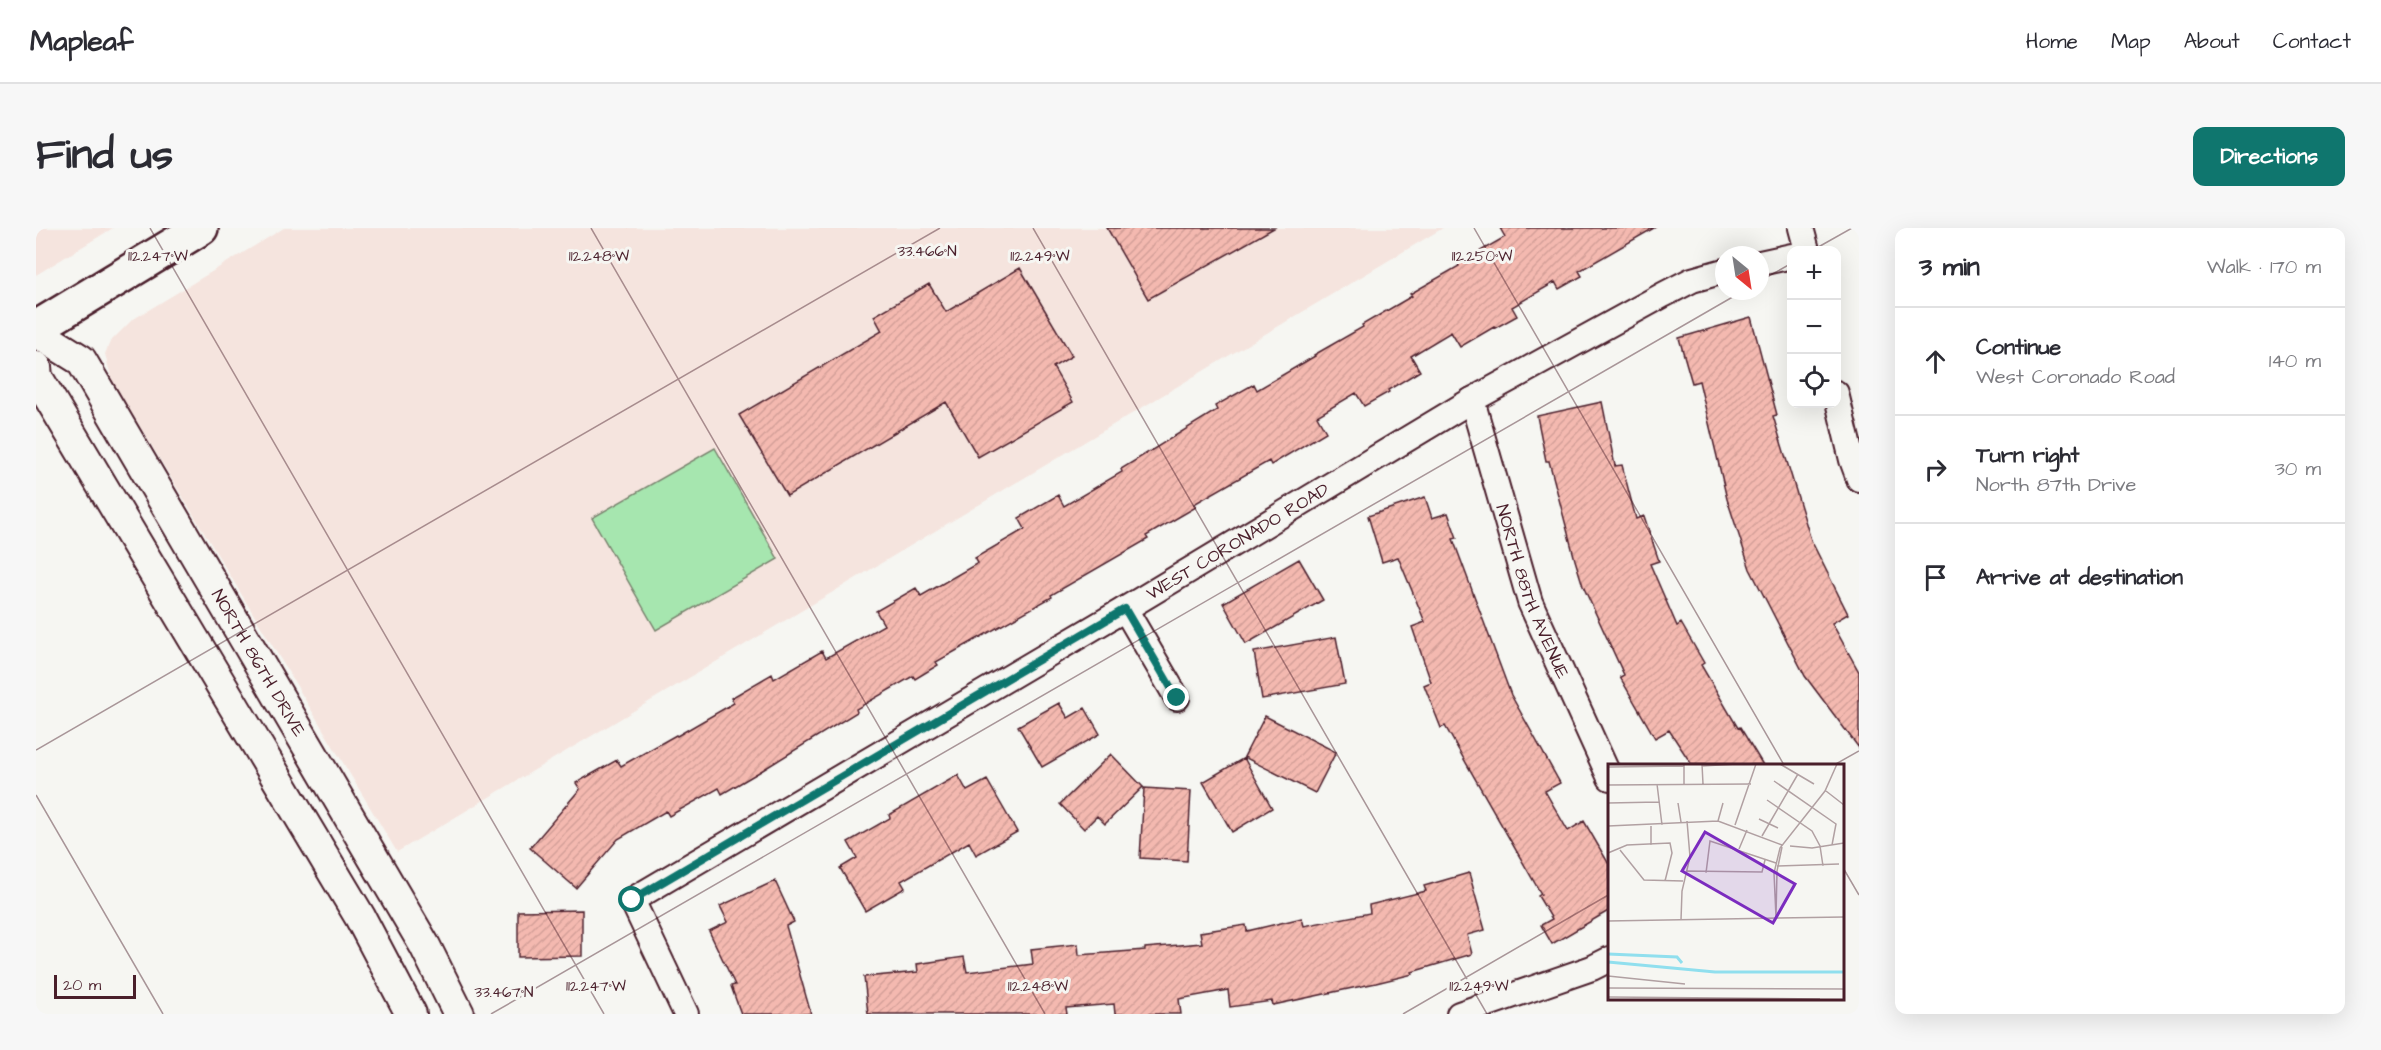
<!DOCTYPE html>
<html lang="en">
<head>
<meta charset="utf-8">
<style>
	:root { --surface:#fff; --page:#f7f7f7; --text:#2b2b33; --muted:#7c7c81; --line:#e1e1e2; --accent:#0f766e }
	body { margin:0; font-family:"Architects Daughter",sans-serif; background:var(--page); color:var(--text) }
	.controls { position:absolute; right:18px; top:18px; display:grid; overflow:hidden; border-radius:12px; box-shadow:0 6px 24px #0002 }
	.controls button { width:54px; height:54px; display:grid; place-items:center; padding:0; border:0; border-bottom:2px solid var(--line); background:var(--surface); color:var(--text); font:30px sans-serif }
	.compass { position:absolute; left:1679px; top:18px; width:54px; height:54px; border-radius:50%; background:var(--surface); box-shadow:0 6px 24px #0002; rotate:150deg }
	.scale { position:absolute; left:18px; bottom:15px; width:82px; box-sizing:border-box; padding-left:6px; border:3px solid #4a1f2b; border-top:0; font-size:16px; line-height:21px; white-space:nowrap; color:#4a1f2b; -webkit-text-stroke:4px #f6f6f2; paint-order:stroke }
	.stop { position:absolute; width:18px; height:18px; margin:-14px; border:4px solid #0f766e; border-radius:50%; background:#fff }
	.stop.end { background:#0f766e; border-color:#fff; box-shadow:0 2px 6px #0008 }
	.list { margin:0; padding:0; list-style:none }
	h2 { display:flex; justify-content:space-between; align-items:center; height:78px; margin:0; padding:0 24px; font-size:26px }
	h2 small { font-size:20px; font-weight:400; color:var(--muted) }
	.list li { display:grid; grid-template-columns:39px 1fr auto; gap:18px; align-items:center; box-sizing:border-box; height:108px; padding:0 24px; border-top:2px solid var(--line) }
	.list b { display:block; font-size:22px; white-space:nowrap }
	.list p { margin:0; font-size:20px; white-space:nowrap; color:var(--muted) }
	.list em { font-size:20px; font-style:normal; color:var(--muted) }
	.icon { flex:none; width:33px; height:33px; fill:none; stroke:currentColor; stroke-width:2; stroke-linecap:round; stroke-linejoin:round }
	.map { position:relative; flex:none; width:1823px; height:786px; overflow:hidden; border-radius:12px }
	header { display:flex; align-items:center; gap:36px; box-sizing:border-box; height:84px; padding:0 30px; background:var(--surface); border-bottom:2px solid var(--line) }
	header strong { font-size:28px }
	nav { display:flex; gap:33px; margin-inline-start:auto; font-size:21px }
	.intro { display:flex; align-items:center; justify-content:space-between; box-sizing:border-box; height:144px; padding:0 36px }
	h1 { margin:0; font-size:42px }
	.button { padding:15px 27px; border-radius:12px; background:var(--accent); color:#fff; font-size:21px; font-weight:700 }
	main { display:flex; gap:36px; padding:0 36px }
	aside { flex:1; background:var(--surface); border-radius:12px; box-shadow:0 6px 24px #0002 }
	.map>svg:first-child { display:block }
	.built { fill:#f5e4de }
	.grass { fill:#a6e6af; stroke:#78826d; stroke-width:1.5 }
	.building { fill:url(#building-hatch); stroke:#4a1f2b; stroke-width:1.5 }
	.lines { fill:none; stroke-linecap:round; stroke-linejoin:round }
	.minor-casing { stroke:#4a1f2b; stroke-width:28 }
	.tertiary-casing { stroke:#4a1f2b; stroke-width:34 }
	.primary-casing { stroke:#4a1f2b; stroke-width:38 }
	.minor { stroke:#f6f6f2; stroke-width:24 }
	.tertiary { stroke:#f6f6f2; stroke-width:30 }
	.primary { stroke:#f6f6f2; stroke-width:33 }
	.route { stroke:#0f766e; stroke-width:8 }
	.ticks { fill:none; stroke:#4a1f2b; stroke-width:1.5; stroke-opacity:0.45 }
	.labels { text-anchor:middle; stroke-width:6; stroke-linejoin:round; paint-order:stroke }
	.street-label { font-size:18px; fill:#4a1f2b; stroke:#f6f6f2 }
	.inset-river { fill:none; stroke:#90dfee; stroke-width:3 }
	.inset-road { fill:none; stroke:#b1a0a2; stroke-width:1.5 }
	.view { fill:#7b2cbf; fill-opacity:0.15; stroke:#7b2cbf; stroke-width:3 }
	.inset-edge { fill:none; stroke:#4a1f2b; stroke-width:3 }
	.ticks-label { font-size:15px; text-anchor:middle; fill:#4a1f2b; stroke:#f6f6f2; stroke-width:6; stroke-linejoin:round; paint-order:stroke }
</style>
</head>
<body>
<header>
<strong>Mapleaf</strong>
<nav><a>Home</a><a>Map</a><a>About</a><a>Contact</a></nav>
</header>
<div class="intro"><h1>Find us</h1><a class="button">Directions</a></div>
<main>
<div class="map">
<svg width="1823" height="786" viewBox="0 0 1823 786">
	<defs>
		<pattern id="building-hatch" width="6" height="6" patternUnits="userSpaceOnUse" patternTransform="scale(1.5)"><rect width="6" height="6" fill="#f4b9b0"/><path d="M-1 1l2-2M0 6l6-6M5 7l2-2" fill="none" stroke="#d39f98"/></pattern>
	</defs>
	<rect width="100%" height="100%" fill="#f6f6f2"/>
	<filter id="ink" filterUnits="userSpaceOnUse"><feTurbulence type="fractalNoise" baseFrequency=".0167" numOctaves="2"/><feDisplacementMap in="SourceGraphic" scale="12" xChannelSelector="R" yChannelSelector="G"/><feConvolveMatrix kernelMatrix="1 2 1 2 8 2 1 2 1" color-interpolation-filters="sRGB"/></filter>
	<g filter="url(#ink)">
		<!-- built -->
		<path class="built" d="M 0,0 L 77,0 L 0,47 Z
			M 248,0 L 1407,0 L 361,624 L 76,152 L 69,126 L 74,114 L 96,92 Z"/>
		<!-- grass -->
		<path class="grass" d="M 679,220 L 742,331 L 620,402 L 556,290 Z"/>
		<!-- building -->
		<path class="building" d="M 1071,0 L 1238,0 L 1112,71 Z
			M 1464,0 L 1618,0 L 1543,43 L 1546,48 L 1523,61 L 1519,54 L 1476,79 L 1481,88 L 1459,100 L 1458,99 L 1424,119 L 1415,104 L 1375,128 L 1384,143 L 1352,162 L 1353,164 L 1328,178 L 1320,165 L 1281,188 L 1290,204 L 1235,237 L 1233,233 L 1158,276 L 1160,279 L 1110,308 L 1112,311 L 1015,367 L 1016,369 L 900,434 L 902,437 L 879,451 L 877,448 L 820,481 L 821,484 L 725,543 L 686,566 L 683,560 L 633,588 L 630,583 L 582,611 L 540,660 L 494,620 L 544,561 L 540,555 L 581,532 L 585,538 L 640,507 L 641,508 L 698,475 L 695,470 L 736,446 L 738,451 L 786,423 L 790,430 L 848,397 L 840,383 L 880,360 L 885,368 L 942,335 L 939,330 L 989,301 L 983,290 L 1022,267 L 1028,278 L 1086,244 L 1085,241 L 1181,182 L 1179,178 L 1218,156 L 1221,162 L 1279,128 L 1278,127 L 1327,99 L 1326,97 L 1376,68 L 1374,66 L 1423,38 L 1422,36 L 1469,9 Z
			M 984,40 L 1036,128 L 1017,139 L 1037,174 L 942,229 L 910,174 L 751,268 L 703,187 L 846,103 L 838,88 L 893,56 L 910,84 Z
			M 1715,89 L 1741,187 L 1737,188 L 1775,312 L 1812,386 L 1796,395 L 1823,444 L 1823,520 L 1769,448 L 1714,341 L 1691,271 L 1663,153 L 1656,155 L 1643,110 Z
			M 1566,174 L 1579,238 L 1586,237 L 1600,291 L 1608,288 L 1623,333 L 1614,336 L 1641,398 L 1645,395 L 1668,435 L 1665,437 L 1702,500 L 1704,499 L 1727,537 L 1656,537 L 1633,502 L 1619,510 L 1584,449 L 1588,447 L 1547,358 L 1539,332 L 1513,233 L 1510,233 L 1501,188 Z
			M 1389,269 L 1396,290 L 1412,285 L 1421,310 L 1417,311 L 1475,467 L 1524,555 L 1509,563 L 1532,603 L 1548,593 L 1574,638 L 1574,682 L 1516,716 L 1505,697 L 1516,691 L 1502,668 L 1505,666 L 1409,498 L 1405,500 L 1388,457 L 1395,454 L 1376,399 L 1389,394 L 1362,329 L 1346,334 L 1332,288 Z
			M 1263,331 L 1287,372 L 1210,416 L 1187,375 Z
			M 1300,409 L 1309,456 L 1226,471 L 1218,424 Z
			M 1023,475 L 1032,490 L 1049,480 L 1064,506 L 1006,539 L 982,498 Z
			M 1229,488 L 1300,524 L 1279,565 L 1208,529 Z
			M 1075,526 L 1107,559 L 1069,596 L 1061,588 L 1048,601 L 1024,576 Z
			M 1208,530 L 1236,580 L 1196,604 L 1167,554 Z
			M 922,547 L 931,563 L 951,552 L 981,604 L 940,627 L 933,614 L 865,653 L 869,660 L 829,683 L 804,640 L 821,630 L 812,614 L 854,590 L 853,587 Z
			M 1108,560 L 1155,563 L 1151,633 L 1104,630 Z
			M 1433,645 L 1449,702 L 1431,707 L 1436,726 L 1376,744 L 1377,746 L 1340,755 L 1237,777 L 1236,773 L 1194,779 L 1192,762 L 1143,771 L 1145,786 L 1079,786 L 1078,776 L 1030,780 L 1031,786 L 832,786 L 828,749 L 882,744 L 881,736 L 928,729 L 931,744 L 997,736 L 995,721 L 1042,716 L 1043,727 L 1109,722 L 1109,720 L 1166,715 L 1164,704 L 1210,697 L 1211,703 L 1266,690 L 1268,698 L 1334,685 L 1333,677 L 1390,663 L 1388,658 Z
			M 739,653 L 758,694 L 750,698 L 775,786 L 705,786 L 695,758 L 699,757 L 673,703 L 692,694 L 684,678 Z
			M 546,682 L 546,728 L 482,729 L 482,683 Z"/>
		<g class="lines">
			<!-- minor casing -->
			<g class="minor-casing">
				<g id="minor">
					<path d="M 1765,0 L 1771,22"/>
					<path d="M 1724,35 L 1756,28"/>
					<path d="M 1800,165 L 1816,232 L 1823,251"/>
					<path id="s1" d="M 1436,172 L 1494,374 L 1574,550"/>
					<path d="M 1089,381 L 1141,470"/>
					<path id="s2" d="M 650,786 L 596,672 L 1089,381 L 1436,172 L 1627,67 L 1656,52 L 1688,43"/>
					<path d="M 1423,786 L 1556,740 L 1574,731"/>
				</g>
			</g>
			<!-- tertiary casing -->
			<g class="tertiary-casing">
				<g id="tertiary">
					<path id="s3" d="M 0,104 L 45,132 L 389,718 L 423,786"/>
					<path d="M 0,139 L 1,149 L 324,689 L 375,786"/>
				</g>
			</g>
			<!-- primary casing -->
			<g class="primary-casing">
				<path id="primary" d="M 0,100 L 165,0"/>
			</g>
			<!-- minor -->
			<use href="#minor" class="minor"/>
			<!-- tertiary -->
			<use href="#tertiary" class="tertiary"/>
			<!-- primary -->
			<use href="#primary" class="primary"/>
		</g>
	</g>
	<g class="lines" filter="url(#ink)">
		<!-- route -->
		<path class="route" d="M 596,672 L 1089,381 L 1141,470"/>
	</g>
	<!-- ticks -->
	<path class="ticks" d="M 114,0 L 568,786M 555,0 L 1009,786M 997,0 L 1451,786M 1438,0 L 1748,537M 1777,22 L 1816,0M 1724,53 L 1756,35M 0,522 L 904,0M 1798,537 L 1823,523M 0,567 L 127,786M 1806,638 L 1823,667M 455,786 L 1707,63M 1367,786 L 1574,666"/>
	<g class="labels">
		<!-- street labels -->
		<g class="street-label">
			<text dy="6" stroke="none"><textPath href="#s2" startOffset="830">WEST CORONADO ROAD</textPath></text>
			<text dy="6" stroke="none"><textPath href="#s1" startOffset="201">NORTH 88TH AVENUE</textPath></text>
			<text dy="6" stroke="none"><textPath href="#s3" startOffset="404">NORTH 86TH DRIVE</textPath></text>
		</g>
	</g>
	<!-- overview -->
	<g transform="translate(1572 536)">
		<rect width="236" height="236" fill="#f6f6f2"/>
		<path class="inset-river" d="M 0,190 L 69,193 L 74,199M 0,198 L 107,208 L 236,208"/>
		<path class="inset-road" d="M 76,0 L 76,20M 94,0 L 95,20M 172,0 L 206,20M 94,2 L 129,0M 0,3 L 76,2M 166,17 L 228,60 L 224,81M 49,20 L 54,61M 0,21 L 143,20M 218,27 L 236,41M 159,36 L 204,67 L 212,82 L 215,102M 0,39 L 51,38M 70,39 L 73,58M 151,55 L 170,64M 110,57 L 115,39M 127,61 L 148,0M 0,62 L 110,57 L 174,81M 43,62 L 43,81M 154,72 L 190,10M 182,82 L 204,84 L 236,79M 131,85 L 139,66M 12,86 L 36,116 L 75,117M 0,89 L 19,81 L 62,79 L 64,89 L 57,117M 169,102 L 231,100M 78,107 L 154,108 L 157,96M 98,109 L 102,77 L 168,99M 168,153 L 166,109 L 172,84 L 217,27 L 229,0M 168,153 L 169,107 L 174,83M 73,156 L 74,127 L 82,93 L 79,57M 0,157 L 236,153M 0,212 L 77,220M 0,224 L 236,225M 0,233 L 212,235"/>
		<path class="view" d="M 97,68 L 187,120 L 165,159 L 74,107 Z"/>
		<rect width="236" height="236" class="inset-edge"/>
	</g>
	<g class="ticks-label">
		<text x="891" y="28">33.466°N</text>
		<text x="122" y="33">112.247°W</text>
		<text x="1004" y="33">112.249°W</text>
		<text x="563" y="33">112.248°W</text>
		<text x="1446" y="33">112.250°W</text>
		<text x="560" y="763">112.247°W</text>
		<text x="1002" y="763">112.248°W</text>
		<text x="1443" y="763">112.249°W</text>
		<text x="468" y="769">33.467°N</text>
	</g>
</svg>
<div class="controls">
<button>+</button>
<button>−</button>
<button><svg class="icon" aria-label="locate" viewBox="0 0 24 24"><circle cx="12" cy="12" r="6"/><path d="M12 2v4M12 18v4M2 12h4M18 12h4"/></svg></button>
</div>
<svg class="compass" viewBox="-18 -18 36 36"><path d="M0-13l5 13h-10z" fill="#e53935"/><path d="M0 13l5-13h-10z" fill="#7c7c81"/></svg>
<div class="scale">20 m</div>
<div class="stop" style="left:596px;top:672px"></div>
<div class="stop end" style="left:1141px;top:470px"></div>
</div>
<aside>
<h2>3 min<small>Walk · 170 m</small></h2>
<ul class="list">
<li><svg class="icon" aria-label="ahead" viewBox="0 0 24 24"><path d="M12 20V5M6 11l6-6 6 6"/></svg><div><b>Continue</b><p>West Coronado Road</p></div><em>140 m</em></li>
<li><svg class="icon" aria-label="right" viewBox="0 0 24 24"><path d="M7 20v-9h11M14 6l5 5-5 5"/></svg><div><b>Turn right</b><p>North 87th Drive</p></div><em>30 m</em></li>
<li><svg class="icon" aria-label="arrive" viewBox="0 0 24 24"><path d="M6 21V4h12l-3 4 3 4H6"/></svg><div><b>Arrive at destination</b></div></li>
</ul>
</aside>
</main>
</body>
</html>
